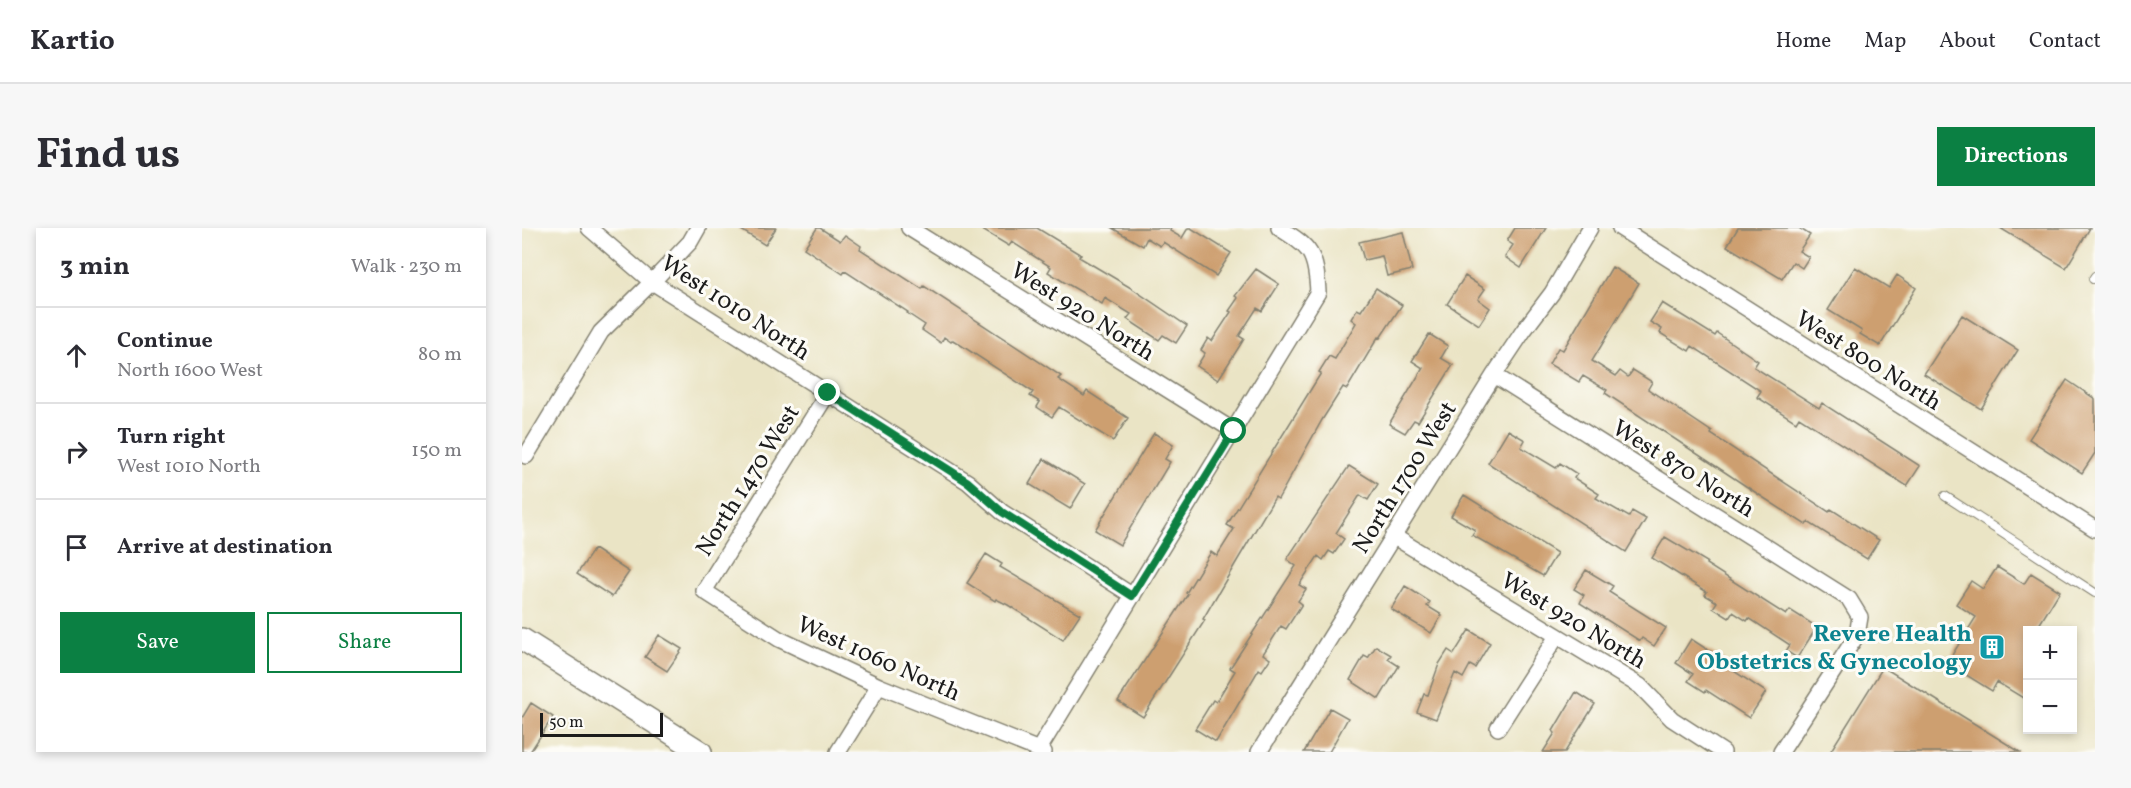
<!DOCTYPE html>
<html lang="en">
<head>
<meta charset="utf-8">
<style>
	:root { --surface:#fff; --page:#f7f7f7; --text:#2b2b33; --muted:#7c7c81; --line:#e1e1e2; --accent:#0b8043 }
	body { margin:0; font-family:Vollkorn,serif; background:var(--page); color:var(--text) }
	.controls { position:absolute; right:18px; bottom:18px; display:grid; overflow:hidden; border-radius:0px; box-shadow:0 3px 9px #0003 }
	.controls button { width:54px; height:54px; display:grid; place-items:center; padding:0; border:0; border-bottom:2px solid var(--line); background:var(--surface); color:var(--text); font:30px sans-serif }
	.scale { position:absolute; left:18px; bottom:15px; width:123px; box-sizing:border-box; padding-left:6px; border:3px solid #1c1c1c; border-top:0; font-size:16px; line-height:21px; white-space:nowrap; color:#1c1c1c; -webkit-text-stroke:4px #fdfcf7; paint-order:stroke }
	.stop { position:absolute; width:18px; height:18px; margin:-14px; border:4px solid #0b8043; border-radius:50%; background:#fff }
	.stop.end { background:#0b8043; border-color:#fff; box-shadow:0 2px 6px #0008 }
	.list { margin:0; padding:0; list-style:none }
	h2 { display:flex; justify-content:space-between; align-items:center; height:78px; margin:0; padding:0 24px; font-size:26px }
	h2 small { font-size:20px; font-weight:400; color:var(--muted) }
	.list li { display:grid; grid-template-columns:39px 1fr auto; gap:18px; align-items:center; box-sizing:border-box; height:96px; padding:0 24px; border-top:2px solid var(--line) }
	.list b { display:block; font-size:22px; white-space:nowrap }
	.list p { margin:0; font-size:20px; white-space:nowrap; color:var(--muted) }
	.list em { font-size:20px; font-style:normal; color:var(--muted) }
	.actions { display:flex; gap:12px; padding:18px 24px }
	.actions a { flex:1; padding:14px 0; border:2px solid var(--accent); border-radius:0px; text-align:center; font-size:21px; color:var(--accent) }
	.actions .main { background:var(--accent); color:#fff }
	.icon { flex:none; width:33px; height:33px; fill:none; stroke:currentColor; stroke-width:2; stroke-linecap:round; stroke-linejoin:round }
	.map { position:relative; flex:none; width:1573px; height:524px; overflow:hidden; border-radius:0px }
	header { display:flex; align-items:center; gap:36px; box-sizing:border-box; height:84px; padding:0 30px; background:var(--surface); border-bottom:2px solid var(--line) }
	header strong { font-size:28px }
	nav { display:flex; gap:33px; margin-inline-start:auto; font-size:21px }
	.intro { display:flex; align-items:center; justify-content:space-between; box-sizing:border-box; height:144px; padding:0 36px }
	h1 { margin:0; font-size:42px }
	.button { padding:15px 27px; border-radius:0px; background:var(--accent); color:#fff; font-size:21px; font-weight:700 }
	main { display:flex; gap:36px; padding:0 36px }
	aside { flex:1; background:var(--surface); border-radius:0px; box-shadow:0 3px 9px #0003 }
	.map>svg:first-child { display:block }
	.building { fill:#cd9f6f }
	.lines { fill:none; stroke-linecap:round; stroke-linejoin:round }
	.service-casing { stroke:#838070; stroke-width:10 }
	.minor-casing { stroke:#838070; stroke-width:18 }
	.secondary-casing { stroke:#838070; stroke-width:24 }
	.service { stroke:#fff; stroke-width:8 }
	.minor { stroke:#fff; stroke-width:15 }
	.secondary { stroke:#fff; stroke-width:21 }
	.route { stroke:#0b8043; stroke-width:8 }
	.labels { text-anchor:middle; stroke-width:6; stroke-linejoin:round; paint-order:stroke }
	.street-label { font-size:24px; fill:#1c1c1c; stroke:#fdfcf7 }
	.culture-label { font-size:24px; font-weight:bold; fill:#0d838f; stroke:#fdfcf7; text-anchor:end }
</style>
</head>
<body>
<header>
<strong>Kartio</strong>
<nav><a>Home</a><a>Map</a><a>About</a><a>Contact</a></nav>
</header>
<div class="intro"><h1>Find us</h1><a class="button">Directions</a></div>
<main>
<aside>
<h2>3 min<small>Walk · 230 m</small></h2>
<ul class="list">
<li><svg class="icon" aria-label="ahead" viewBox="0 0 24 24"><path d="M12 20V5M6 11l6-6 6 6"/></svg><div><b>Continue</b><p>North 1600 West</p></div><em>80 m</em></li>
<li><svg class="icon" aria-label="right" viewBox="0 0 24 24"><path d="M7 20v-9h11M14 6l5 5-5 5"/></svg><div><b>Turn right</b><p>West 1010 North</p></div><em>150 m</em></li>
<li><svg class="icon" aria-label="arrive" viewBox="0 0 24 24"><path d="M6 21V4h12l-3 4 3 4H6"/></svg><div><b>Arrive at destination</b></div></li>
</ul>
<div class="actions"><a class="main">Save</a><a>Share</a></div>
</aside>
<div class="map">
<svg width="1573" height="524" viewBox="0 0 1573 524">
	<rect width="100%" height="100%" fill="#fdfcf7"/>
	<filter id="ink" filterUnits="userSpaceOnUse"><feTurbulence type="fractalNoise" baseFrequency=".0167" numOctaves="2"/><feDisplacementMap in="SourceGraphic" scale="12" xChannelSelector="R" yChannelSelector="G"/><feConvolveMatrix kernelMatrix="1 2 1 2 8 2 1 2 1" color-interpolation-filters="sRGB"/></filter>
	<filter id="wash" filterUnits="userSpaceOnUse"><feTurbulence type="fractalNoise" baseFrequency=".008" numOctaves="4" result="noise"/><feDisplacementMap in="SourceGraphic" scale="24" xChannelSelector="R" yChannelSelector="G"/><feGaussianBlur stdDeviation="1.35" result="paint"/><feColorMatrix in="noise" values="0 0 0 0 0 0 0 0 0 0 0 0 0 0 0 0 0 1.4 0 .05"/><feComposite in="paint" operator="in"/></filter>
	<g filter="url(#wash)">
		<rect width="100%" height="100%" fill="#eae4c5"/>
		<g id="blocks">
			<!-- building -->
			<path class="building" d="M 216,0 L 254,0 L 243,17 Z
				M 295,0 L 298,0 L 318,13 L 323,7 L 339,18 L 338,21 L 400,61 L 402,58 L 539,148 L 536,151 L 562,168 L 565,163 L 606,190 L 591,213 L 537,179 L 530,189 L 515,179 L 518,174 L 508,168 L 511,164 L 431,112 L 429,114 L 422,109 L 419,115 L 400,102 L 403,97 L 385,85 L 386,84 L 323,43 L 321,46 L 282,20 Z
				M 457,0 L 515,0 L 559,27 L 557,29 L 609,60 L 665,98 L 654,115 L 641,107 L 637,112 L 605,91 L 609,86 L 583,70 L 580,76 L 542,54 L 526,44 L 529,39 L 490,14 L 487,18 Z
				M 590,0 L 649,0 L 648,3 L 660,10 L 666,0 L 669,0 L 709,25 L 694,48 L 641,14 L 638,18 L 625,10 L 621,18 Z
				M 993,0 L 1024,0 L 999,40 L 983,29 L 991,17 L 985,13 Z
				M 1216,0 L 1277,0 L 1288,7 L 1277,23 L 1287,29 L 1280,40 L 1271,34 L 1260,51 L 1205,18 Z
				M 1478,0 L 1568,0 L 1544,40 Z
				M 881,4 L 890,42 L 865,48 L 860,28 L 842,32 L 837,14 Z
				M 1090,39 L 1117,55 L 1070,133 L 1094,148 L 1098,143 L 1106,149 L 1111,142 L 1130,154 L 1126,161 L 1190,204 L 1189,206 L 1307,284 L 1309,281 L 1357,312 L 1345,331 L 1286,294 L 1284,297 L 1242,270 L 1083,165 L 1085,162 L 1061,148 L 1057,154 L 1027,136 L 1036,120 L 1041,122 Z
				M 1333,39 L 1367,60 L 1375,47 L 1394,60 L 1358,118 L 1338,106 L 1340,103 L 1306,82 Z
				M 734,41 L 757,56 L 740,83 L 735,80 L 717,108 L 722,111 L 696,152 L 675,138 L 683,125 L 679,122 L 686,110 L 690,113 L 709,84 L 707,83 L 716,70 L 713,68 Z
				M 943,48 L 963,61 L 956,71 L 968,80 L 957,97 L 925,76 Z
				M 854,60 L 880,77 L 858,110 L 856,109 L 825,161 L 821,159 L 800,192 L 756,271 L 753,269 L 712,338 L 681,391 L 683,392 L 621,489 L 596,473 L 666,366 L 664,365 L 689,324 L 695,328 L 712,301 L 705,297 L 799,145 L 797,144 L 807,128 L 813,131 L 834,95 L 829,91 L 835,81 L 839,83 Z
				M 1140,75 L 1193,108 L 1195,105 L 1236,133 L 1232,139 L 1297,180 L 1300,175 L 1398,238 L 1385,258 L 1277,189 L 1274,194 L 1235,169 L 1239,163 L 1170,118 L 1167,123 L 1138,105 L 1140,101 L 1128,94 Z
				M 1440,87 L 1496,122 L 1459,181 L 1402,146 Z
				M 907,106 L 926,118 L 919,130 L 931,137 L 896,194 L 892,192 L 883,205 L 867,196 L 901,140 L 890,133 Z
				M 1545,152 L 1573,171 L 1573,225 L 1560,245 L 1507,211 Z
				M 986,202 L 1003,212 L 999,219 L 1034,240 L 1038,235 L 1055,246 L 1052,250 L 1077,266 L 1074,270 L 1107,289 L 1110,283 L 1124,291 L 1104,324 L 966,235 Z
				M 632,205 L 651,217 L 643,231 L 648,234 L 598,317 L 573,302 Z
				M 522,231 L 563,256 L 548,281 L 507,256 Z
				M 827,238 L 856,256 L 846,272 L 838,267 L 814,305 L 822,311 L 812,326 L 807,323 L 801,332 L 796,328 L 777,357 L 784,361 L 776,373 L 780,376 L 764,401 L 759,398 L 741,426 L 748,431 L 740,443 L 737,441 L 694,514 L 673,501 L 691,472 L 694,474 L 713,443 L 708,440 L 774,338 L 765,331 Z
				M 942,267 L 1035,325 L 1021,348 L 950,307 L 953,302 L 929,288 Z
				M 1143,309 L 1185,334 L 1184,336 L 1264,387 L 1268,382 L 1295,399 L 1275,430 L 1264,423 L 1268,417 L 1227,390 L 1225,393 L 1211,384 L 1207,390 L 1191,380 L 1195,374 L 1183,367 L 1185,364 L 1130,330 Z
				M 72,321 L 107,344 L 90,369 L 55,346 Z
				M 464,326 L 480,336 L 478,339 L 558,386 L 541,412 L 486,377 L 474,371 L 473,373 L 445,355 Z
				M 1475,339 L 1502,356 L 1509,345 L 1538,363 L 1514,402 L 1506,402 L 1506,473 L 1475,454 L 1470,463 L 1425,435 L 1454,389 L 1434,376 L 1449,353 L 1461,361 Z
				M 1064,342 L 1091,358 L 1087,364 L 1144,400 L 1132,418 L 1120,410 L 1118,413 L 1058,375 L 1062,367 L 1052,361 Z
				M 883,358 L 908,374 L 905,378 L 920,387 L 909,405 L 869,381 Z
				M 947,402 L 968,415 L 953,440 L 948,437 L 941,450 L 933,445 L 914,491 L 895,484 L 902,466 L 906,467 L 917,436 L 926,422 L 932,426 Z
				M 137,407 L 160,421 L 145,443 L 123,429 Z
				M 1169,411 L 1203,433 L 1201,436 L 1244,464 L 1227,490 L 1184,462 L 1183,464 L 1166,453 L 1171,446 L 1154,435 Z
				M 854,418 L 869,427 L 866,431 L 877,438 L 857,471 L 828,452 L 842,428 L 846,430 Z
				M 1361,439 L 1469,506 L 1498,524 L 1308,524 Z
				M 1054,464 L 1073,476 L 1043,524 L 1021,524 L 1033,505 L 1031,503 Z
				M 9,475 L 31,489 L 8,524 L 0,524 L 0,490 Z
				M 808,480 L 826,490 L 807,524 L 782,524 Z"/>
		</g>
	</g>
	<g filter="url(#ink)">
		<use href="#blocks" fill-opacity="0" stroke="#838070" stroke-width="1.5"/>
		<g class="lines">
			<!-- service casing -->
			<g class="service-casing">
				<path id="service" d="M 1571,51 L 1573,48
					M 1423,268 L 1573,365"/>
			</g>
			<!-- minor casing -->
			<g class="minor-casing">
				<path id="minor" d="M 67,0 L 130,54 L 446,254 L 480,284 L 611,368
					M 387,0 L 712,203
					M 1098,0 L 1573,301
					M 972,147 L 1327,371 L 1338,389 L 1335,407 L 1259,524
					M 306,165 L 182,363 L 257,411 L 357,458 L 522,524
					M 4,228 L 79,104 L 130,54 L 168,14 L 176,0
					M 871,308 L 1118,458 L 1150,491 L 1201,524
					M 976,500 L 1035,408
					M 517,521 L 796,64 C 794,26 789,19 757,0
					M 316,524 L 357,458
					M 737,524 L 972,147 L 1002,102 L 1030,65 L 1068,0"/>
			</g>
			<!-- secondary casing -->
			<g class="secondary-casing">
				<path id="secondary" d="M 0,411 L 179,524"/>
			</g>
			<!-- service -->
			<use href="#service" class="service"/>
			<!-- minor -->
			<use href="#minor" class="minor"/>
			<!-- secondary -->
			<use href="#secondary" class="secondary"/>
		</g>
	</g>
	<g class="lines" filter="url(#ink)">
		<!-- route -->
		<path class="route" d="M 306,165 L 446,254 L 480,284 L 610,368 L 712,203"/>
	</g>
	<!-- icons -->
	<defs>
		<g id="building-square" transform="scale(1.35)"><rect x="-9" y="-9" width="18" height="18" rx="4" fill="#0f9aa8" stroke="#fdfcf7"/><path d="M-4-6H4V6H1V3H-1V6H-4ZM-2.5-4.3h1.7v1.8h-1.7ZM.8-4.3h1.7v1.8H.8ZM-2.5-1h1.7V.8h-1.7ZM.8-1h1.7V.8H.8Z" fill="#fff"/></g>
	</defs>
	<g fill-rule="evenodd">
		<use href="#building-square" x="1470" y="419"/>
	</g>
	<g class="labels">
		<!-- street labels -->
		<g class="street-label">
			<text transform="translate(214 79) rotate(33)" y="8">West 1010 North</text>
			<text transform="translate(561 83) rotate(32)" y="8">West 920 North</text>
			<text transform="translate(1347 132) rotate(32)" y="8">West 800 North</text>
			<text transform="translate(1162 240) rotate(32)" y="8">West 870 North</text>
			<text transform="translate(882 249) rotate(-58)" y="8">North 1700 West</text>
			<text transform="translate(225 252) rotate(-58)" y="8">North 1470 West</text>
			<text transform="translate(1052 392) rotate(31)" y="8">West 920 North</text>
			<text transform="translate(357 430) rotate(24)" y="8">West 1060 North</text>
		</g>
		<!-- culture labels -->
		<g class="culture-label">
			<text x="1450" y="413">Revere Health<tspan x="1450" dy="28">Obstetrics &amp; Gynecology</tspan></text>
		</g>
	</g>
</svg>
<div class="controls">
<button>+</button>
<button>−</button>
</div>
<div class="scale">50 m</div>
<div class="stop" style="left:712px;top:203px"></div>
<div class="stop end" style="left:306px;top:165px"></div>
</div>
</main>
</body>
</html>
